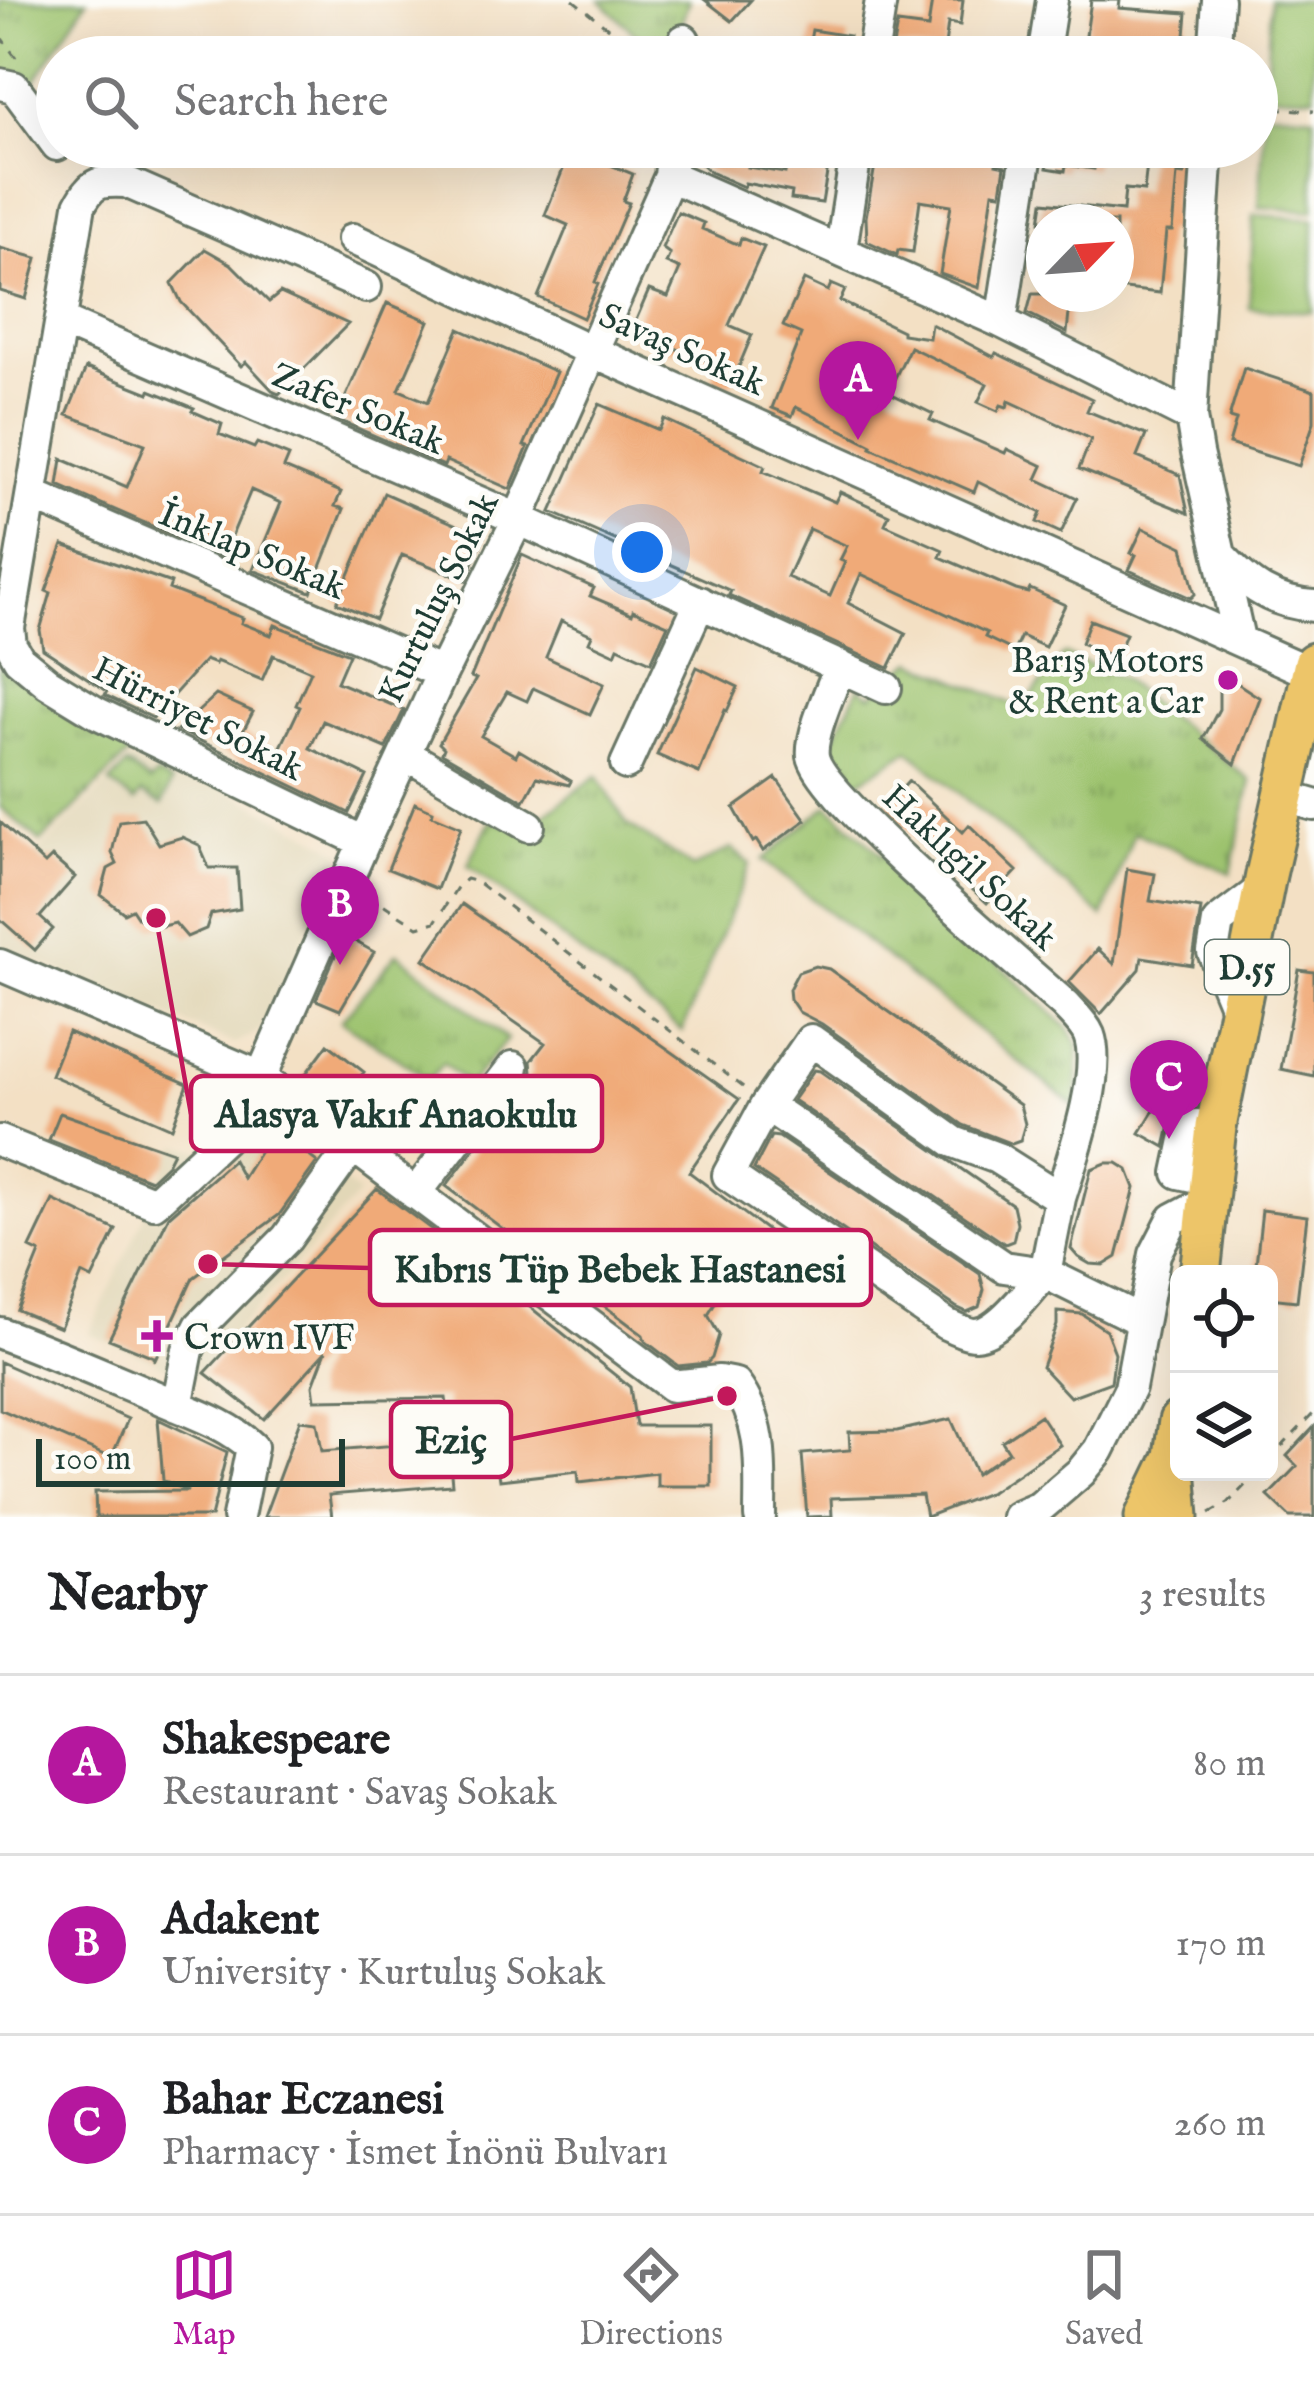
<!DOCTYPE html>
<html lang="en">
<head>
<meta charset="utf-8">
<style>
	:root { --surface:#fff; --page:#f2f2f2; --text:#202124; --muted:#757577; --line:#e0e0e0; --accent:#b5179e }
	body { margin:0; font-family:"IM FELL English",serif; background:var(--page); color:var(--text) }
	.controls { position:absolute; right:36px; bottom:36px; display:grid; overflow:hidden; border-radius:18px; box-shadow:0 12px 48px #0002 }
	.controls button { width:108px; height:108px; display:grid; place-items:center; padding:0; border:0; border-bottom:3px solid var(--line); background:var(--surface); color:var(--text); font:60px sans-serif }
	.compass { position:absolute; left:1026px; top:204px; width:108px; height:108px; border-radius:50%; background:var(--surface); box-shadow:0 12px 48px #0002; rotate:65deg }
	.scale { position:absolute; left:36px; bottom:30px; width:309px; box-sizing:border-box; padding-left:12px; border:6px solid #1f3d34; border-top:0; font-size:33px; line-height:42px; white-space:nowrap; color:#1f3d34; -webkit-text-stroke:9px #fdfcf7; paint-order:stroke }
	.you { position:absolute; left:642px; top:552px; width:42px; height:42px; margin:-30px; border:9px solid #fff; border-radius:50%; background:#1a73e8; box-shadow:0 0 0 18px #1a73e833 }
	.badge { display:grid; place-items:center; width:78px; height:78px; border-radius:50%; background:var(--accent); color:#fff; font-size:39px; font-weight:700 }
	.pin { position:absolute; translate:-50% -99px; filter:drop-shadow(0 3px 6px #0008) }
	.pin::after { content:''; position:absolute; top:63px; width:42px; height:36px; background:inherit; clip-path:polygon(0 0,100% 0,50% 100%) }
	.list { margin:0; padding:0; list-style:none }
	h2 { display:flex; justify-content:space-between; align-items:center; height:156px; margin:0; padding:0 48px; font-size:51px }
	h2 small { font-size:39px; font-weight:400; color:var(--muted) }
	.list li { display:grid; grid-template-columns:78px 1fr auto; gap:36px; align-items:center; box-sizing:border-box; height:180px; padding:0 48px; border-top:3px solid var(--line) }
	.list b { display:block; font-size:45px; white-space:nowrap }
	.list p { margin:0; font-size:39px; white-space:nowrap; color:var(--muted) }
	.list em { font-size:39px; font-style:normal; color:var(--muted) }
	.icon { flex:none; width:66px; height:66px; fill:none; stroke:currentColor; stroke-width:2; stroke-linecap:round; stroke-linejoin:round }
	.map { position:relative; flex:none; width:1314px; height:1517px; overflow:hidden }
	.search { position:absolute; background:var(--surface); box-shadow:0 12px 48px #0002; left:36px; right:36px; top:36px; height:132px; display:flex; align-items:center; gap:30px; box-sizing:border-box; padding:0 42px; border-radius:66px; color:var(--muted); font-size:45px }
	.sheet { height:696px; background:var(--surface) }
	nav { display:flex; justify-content:space-around; align-items:center; box-sizing:border-box; height:168px; border-top:3px solid var(--line); background:var(--surface); font-size:33px; color:var(--muted) }
	nav a { display:grid; justify-items:center; gap:6px }
	nav .on { color:var(--accent) }
	.map>svg:first-child { display:block }
	.built { fill:#e2d7b7 }
	.grass { fill:url(#grass-tufts); stroke:#5e8051; stroke-width:3 }
	.pitch { fill:#9dc36e; stroke:#5e8051; stroke-width:3 }
	.building { fill:#f0aa78; fill-rule:evenodd }
	.lines { fill:none; stroke-linecap:round; stroke-linejoin:round }
	.minor-casing { stroke:#697666; stroke-width:36 }
	.major-casing { stroke:#697666; stroke-width:45 }
	.path { stroke:#697666; stroke-width:3; stroke-dasharray:9 9; stroke-linecap:butt }
	.minor { stroke:#fff; stroke-width:30 }
	.major { stroke:#edc569; stroke-width:39 }
	.poi-dot { fill:#b5179e; stroke:#fdfcf7; stroke-width:4.5 }
	.labels { text-anchor:middle; stroke-width:9; stroke-linejoin:round; paint-order:stroke }
	.shield { fill:#fdfcf7; stroke:#62766e; stroke-width:3 }
	.shield-label { font-size:33px; font-weight:bold; fill:#1f3d34 }
	.street-label { font-size:36px; fill:#1f3d34; stroke:#fdfcf7 }
	.poi-label { font-size:36px; fill:#1f3d34; stroke:#fdfcf7; text-anchor:end }
	.leader { fill:none; stroke:#c2185b; stroke-width:4.5 }
	.callout-dot { fill:#c2185b; stroke:#fdfcf7; stroke-width:4.5 }
	.callout { fill:#fdfcf7; stroke:#c2185b; stroke-width:4.5 }
	.callout-label { font-size:39px; text-anchor:middle; font-weight:bold; fill:#1f3d34 }
</style>
</head>
<body>
<div class="map">
<svg width="1314" height="1517" viewBox="0 0 1314 1517">
	<defs>
		<pattern id="grass-tufts" width="24" height="20" patternUnits="userSpaceOnUse" patternTransform="scale(3)"><rect width="24" height="20" fill="#9dc36e"/><path d="M3 7l-1-3M5 7V3M7 7l1-3M15 17l-1-3M17 17v-4M19 17l1-3" fill="none" stroke="#7fa05b"/></pattern>
	</defs>
	<rect width="100%" height="100%" fill="#fdfcf7"/>
	<filter id="ink" filterUnits="userSpaceOnUse"><feTurbulence type="fractalNoise" baseFrequency=".00833" numOctaves="2"/><feDisplacementMap in="SourceGraphic" scale="24" xChannelSelector="R" yChannelSelector="G"/><feConvolveMatrix kernelMatrix="1 2 1 2 8 2 1 2 1" color-interpolation-filters="sRGB"/></filter>
	<filter id="wash" filterUnits="userSpaceOnUse"><feTurbulence type="fractalNoise" baseFrequency=".004" numOctaves="4" result="noise"/><feDisplacementMap in="SourceGraphic" scale="48" xChannelSelector="R" yChannelSelector="G"/><feGaussianBlur stdDeviation="2.7" result="paint"/><feColorMatrix in="noise" values="0 0 0 0 0 0 0 0 0 0 0 0 0 0 0 0 0 1.4 0 .05"/><feComposite in="paint" operator="in"/></filter>
	<g filter="url(#wash)">
		<rect width="100%" height="100%" fill="#f3e0c4"/>
		<!-- built -->
		<path class="built" d="M 145,745 L 342,852 L 261,1030 L 236,1044 L 0,946 L 0,890 Z
			M 242,1101 L 284,1122 L 299,1145 L 359,1194 L 194,1378 L 89,1334 L 177,1144 L 206,1152 Z"/>
		<!-- grass -->
		<path class="grass" d="M 0,0 L 87,0 L 23,100 L 0,91 Z
			M 600,0 L 689,0 L 670,57 L 660,57 Z
			M 1064,654 L 1119,677 L 1251,781 L 1231,873 L 1134,832 L 1103,917 L 909,750 L 855,784 L 829,748 L 859,687 L 871,696 L 913,661 L 1022,708 Z
			M 8,667 L 132,751 L 41,842 L 0,807 L 0,668 Z
			M 127,765 L 150,782 L 157,775 L 171,783 L 162,805 L 142,793 L 135,802 L 110,783 Z
			M 597,776 L 627,824 L 693,868 L 731,848 L 750,864 L 682,1031 L 468,865 L 490,821 L 506,824 L 523,809 L 541,817 Z
			M 828,805 L 1068,1028 L 1079,1046 L 1076,1107 L 763,860 Z
			M 397,953 L 507,1039 L 469,1085 L 443,1063 L 429,1079 L 341,1021 Z"/>
		<!-- pitch -->
		<path class="pitch" d="M 1270,0 L 1314,0 L 1314,96 L 1266,94 Z
			M 1265,111 L 1314,115 L 1314,211 L 1259,207 Z
			M 1254,215 L 1314,219 L 1312,312 L 1249,308 Z"/>
		<g id="blocks">
			<!-- building -->
			<path class="building" d="M 705,0 L 751,0 L 732,21 Z
				M 932,0 L 963,0 L 960,25 L 948,23 L 944,53 L 893,46 L 897,24 L 928,28 Z
				M 1091,0 L 1120,0 L 1119,8 L 1187,13 L 1184,47 L 1114,43 L 1112,57 L 1083,57 Z
				M 812,30 L 849,36 L 846,57 L 807,57 Z
				M 695,147 L 752,147 L 748,167 L 785,173 L 789,148 L 830,155 L 822,203 L 791,199 L 792,192 L 745,183 L 744,187 L 710,172 L 701,164 Z
				M 903,147 L 999,147 L 996,164 L 1005,166 L 1001,193 L 993,192 L 979,288 L 940,274 L 951,205 L 920,200 L 913,252 L 898,250 L 897,255 L 867,241 L 866,217 L 878,148 L 902,152 Z
				M 1051,147 L 1097,147 L 1094,169 L 1066,165 L 1065,171 L 1047,168 Z
				M 1149,147 L 1177,147 L 1176,158 L 1186,160 L 1184,175 L 1177,174 L 1172,231 L 1166,231 L 1160,293 L 1116,288 L 1116,222 L 1040,222 L 1043,202 L 1123,211 L 1125,189 L 1144,191 Z
				M 571,149 L 633,174 L 623,201 L 629,203 L 595,282 L 598,284 L 583,318 L 538,297 L 568,225 L 545,215 Z
				M 678,212 L 704,223 L 702,229 L 739,245 L 741,238 L 764,247 L 729,325 L 752,335 L 731,385 L 712,378 L 718,365 L 675,348 L 674,352 L 630,334 L 649,290 L 668,297 L 680,269 L 666,263 L 670,254 L 662,248 Z
				M 0,248 L 37,258 L 26,299 L 0,291 Z
				M 205,249 L 231,264 L 269,302 L 280,293 L 348,324 L 279,394 L 274,392 L 246,362 L 241,366 L 181,302 L 172,283 Z
				M 804,280 L 828,291 L 831,284 L 845,290 L 840,301 L 902,331 L 902,334 L 929,338 L 931,324 L 994,357 L 996,353 L 1092,399 L 1087,411 L 1146,435 L 1137,457 L 1180,475 L 1188,513 L 1079,469 L 1091,439 L 1009,401 L 1007,407 L 1001,405 L 998,411 L 978,402 L 987,384 L 910,347 L 888,392 L 933,414 L 930,420 L 1005,453 L 1007,449 L 1043,466 L 1037,479 L 1077,498 L 1061,533 L 1037,522 L 1041,513 L 978,482 L 974,492 L 871,447 L 872,445 L 796,407 L 792,416 L 772,408 L 801,334 L 783,326 Z
				M 1032,294 L 1071,294 L 1067,333 L 1027,313 Z
				M 387,303 L 429,321 L 399,390 L 428,402 L 459,329 L 556,372 L 524,446 L 528,447 L 510,489 L 446,461 L 444,466 L 336,419 Z
				M 86,368 L 149,393 L 150,390 L 194,408 L 192,411 L 222,424 L 219,434 L 254,448 L 257,443 L 289,456 L 284,468 L 341,492 L 335,506 L 344,509 L 311,592 L 253,570 L 281,503 L 251,490 L 223,557 L 58,485 L 62,459 L 127,487 L 145,444 L 67,415 Z
				M 1244,368 L 1314,391 L 1314,422 L 1299,466 L 1229,444 L 1236,420 L 1229,418 Z
				M 599,404 L 659,430 L 664,419 L 765,466 L 763,471 L 835,502 L 840,492 L 889,515 L 885,524 L 943,550 L 940,557 L 1016,590 L 1028,593 L 1030,589 L 1065,605 L 1045,647 L 1021,636 L 1014,651 L 985,637 L 987,633 L 861,574 L 848,603 L 906,633 L 889,668 L 729,595 L 731,591 L 551,512 ZM 809,529 L 847,546 L 840,560 L 845,562 L 830,596 L 787,577 Z
				M 384,493 L 484,537 L 466,580 L 402,555 L 375,619 L 337,603 Z
				M 1143,528 L 1183,547 L 1195,594 L 1191,598 L 1129,570 L 1136,555 L 1131,553 Z
				M 63,545 L 171,583 L 169,589 L 243,618 L 241,623 L 271,635 L 275,625 L 349,654 L 337,682 L 404,710 L 386,748 L 323,721 L 310,748 L 367,776 L 349,813 L 178,730 L 216,695 L 253,712 L 242,733 L 279,751 L 300,707 L 296,705 L 311,671 L 273,655 L 262,680 L 216,661 L 215,664 L 205,660 L 153,718 L 105,695 L 107,691 L 43,649 L 40,630 L 51,593 L 46,591 Z
				M 522,555 L 594,588 L 590,596 L 632,614 L 633,610 L 668,625 L 651,662 L 618,647 L 615,654 L 589,642 L 592,635 L 561,621 L 546,657 L 604,684 L 590,714 L 533,688 L 527,701 L 507,692 L 481,736 L 516,756 L 519,750 L 571,781 L 569,785 L 537,777 L 524,801 L 442,753 L 444,748 L 439,743 L 476,679 L 471,677 Z
				M 1090,620 L 1126,634 L 1116,658 L 1081,643 Z
				M 697,667 L 738,687 L 727,711 L 725,710 L 699,773 L 657,755 Z
				M 1219,671 L 1260,698 L 1235,764 L 1203,739 L 1219,709 Z
				M 776,778 L 806,820 L 763,851 L 756,840 L 753,842 L 734,808 Z
				M 909,781 L 963,832 L 969,825 L 1017,871 L 987,903 L 884,808 Z
				M 415,803 L 433,811 L 432,815 L 461,827 L 437,889 L 388,869 Z
				M 143,818 L 159,844 L 182,837 L 199,845 L 209,868 L 237,868 L 240,909 L 211,914 L 206,929 L 187,937 L 175,923 L 154,928 L 138,918 L 132,909 L 124,913 L 101,895 L 108,869 L 117,864 L 112,853 L 119,821 Z
				M 0,822 L 45,864 L 52,857 L 75,877 L 40,917 L 53,929 L 35,950 L 0,919 Z
				M 1127,869 L 1155,874 L 1150,901 L 1201,909 L 1192,965 L 1142,957 L 1140,969 L 1101,1014 L 1069,982 L 1098,949 L 1114,964 Z
				M 462,904 L 739,1099 L 689,1172 L 777,1238 L 780,1234 L 812,1256 L 783,1295 L 764,1281 L 724,1289 L 708,1315 L 719,1335 L 712,1358 L 707,1363 L 678,1366 L 645,1341 L 643,1335 L 446,1186 L 528,1079 L 532,1071 L 531,1061 L 545,1043 L 424,959 Z
				M 344,935 L 374,952 L 340,1010 L 316,1000 Z
				M 815,966 L 829,969 L 1020,1105 L 1025,1124 L 1020,1141 L 1012,1144 L 963,1125 L 822,1024 L 799,1012 L 790,999 L 789,989 L 798,972 Z
				M 1299,970 L 1314,972 L 1314,1076 L 1281,1069 Z
				M 68,1032 L 188,1084 L 172,1128 L 51,1075 Z
				M 328,1044 L 364,1072 L 339,1106 L 302,1079 Z
				M 814,1070 L 820,1071 L 1013,1205 L 1017,1223 L 1013,1241 L 1005,1244 L 793,1100 Z
				M 1160,1100 L 1181,1113 L 1169,1130 L 1165,1147 L 1140,1133 Z
				M 60,1113 L 173,1152 L 167,1164 L 150,1180 L 49,1140 Z
				M 274,1129 L 317,1162 L 279,1215 L 193,1278 L 154,1361 L 154,1357 L 109,1339 L 169,1216 L 233,1160 L 243,1178 Z
				M 771,1136 L 779,1137 L 980,1274 L 984,1290 L 979,1307 L 967,1312 L 956,1307 L 754,1169 Z
				M 1106,1163 L 1117,1163 L 1128,1170 L 1135,1188 L 1117,1257 L 1104,1265 L 1090,1264 L 1078,1257 L 1071,1249 L 1091,1169 Z
				M 377,1189 L 455,1247 L 630,1387 L 636,1426 L 711,1426 L 711,1486 L 657,1486 L 657,1473 L 579,1482 L 578,1471 L 499,1480 L 492,1428 L 451,1434 L 446,1398 L 315,1400 L 313,1385 L 326,1351 L 264,1419 L 205,1373 Z
				M 53,1200 L 116,1230 L 92,1279 L 82,1274 L 60,1328 L 17,1310 L 40,1253 L 30,1248 Z
				M 1262,1210 L 1307,1216 L 1297,1301 L 1269,1298 L 1269,1274 L 1255,1274 Z
				M 1057,1312 L 1082,1314 L 1106,1330 L 1115,1353 L 1111,1382 L 1070,1397 L 1042,1367 L 1057,1325 Z
				M 0,1362 L 128,1419 L 111,1458 L 0,1409 Z
				M 1040,1415 L 1060,1445 L 991,1492 L 926,1517 L 922,1495 L 831,1498 L 832,1516 L 807,1517 L 802,1454 L 850,1450 L 849,1432 L 897,1431 L 951,1419 L 976,1474 L 1009,1452 L 1002,1441 Z
				M 158,1419 L 227,1452 L 211,1517 L 96,1517 L 95,1492 L 188,1491 L 163,1480 Z
				M 300,1420 L 317,1422 L 322,1451 L 448,1441 L 452,1485 L 329,1495 L 332,1517 L 264,1517 Z
				M 1314,1427 L 1314,1517 L 1290,1517 L 1268,1496 L 1297,1466 L 1287,1456 Z"/>
		</g>
	</g>
	<g filter="url(#ink)">
		<use href="#blocks" fill-opacity="0" stroke="#697666" stroke-width="3"/>
		<g class="lines">
			<!-- minor casing -->
			<g class="minor-casing">
				<path id="minor" d="M 682,57 L 684,40
					M 872,57 L 881,0
					M 1043,57 L 1052,0
					M 1214,57 L 1218,0
					M 0,84 L 14,87 L 57,145
					M 1208,147 L 1191,417 L 1197,453 L 1239,639
					M 670,176 L 1001,322 L 1191,417
					M 353,239 L 594,352 L 1311,673
					M 841,250 L 857,147
					M 61,321 L 518,519 L 886,688
					M 1001,322 L 1028,147
					M 32,495 L 442,673
					M 1221,556 C 1249,586 1272,603 1314,606
					M 840,666 C 832,688 810,734 813,756 C 820,796 1023,967 1065,1005 C 1073,1014 1084,1023 1089,1035 C 1103,1073 1072,1159 1060,1198
					M 405,754 L 529,826
					M 626,764 L 700,602
					M 1283,796 L 1314,805
					M 364,842 L 97,713 L 48,683 L 19,659 L 11,645 L 9,628 L 80,205 C 93,181 100,181 126,182 L 366,287
					M 0,965 L 261,1077 L 672,1386 L 719,1381 L 735,1384 C 765,1424 760,1469 760,1517
					M 1238,1013 L 1213,952 L 1218,922 L 1263,888
					M 766,1105 L 728,1175 L 946,1324 C 955,1328 966,1334 975,1334 C 999,1333 1029,1291 1045,1273
					M 0,1141 L 154,1203 L 224,1138 L 261,1077 L 364,842 L 442,673 L 518,519 L 670,176 L 673,147
					M 1211,1180 L 1179,1173 L 1186,1140 L 1196,1125 L 1216,1127
					M 415,1194 L 513,1067
					M 1045,1273 L 1060,1198 L 997,1158 L 954,1142 L 811,1040 L 766,1105 L 1004,1267 L 1045,1273 L 1142,1321
					M 0,1333 C 54,1353 106,1376 159,1398 C 190,1412 227,1423 252,1447 L 238,1517
					M 177,1406 L 188,1350 L 200,1326 L 287,1238 L 352,1147
					M 1017,1517 L 1040,1507 L 1081,1472 L 1099,1450 L 1130,1388 L 1155,1254 L 1173,1219 L 1209,1200"/>
			</g>
			<!-- major casing -->
			<g class="major-casing">
				<path id="major" d="M 1200,1274 L 1216,1127 L 1266,875 L 1314,663
					M 1179,1421 L 1174,1456 L 1179,1517
					M 1145,1517 L 1172,1461"/>
			</g>
			<!-- path -->
			<path class="path" d="M 573,0 L 623,40 L 639,57
				M 0,36 L 17,59
				M 1257,107 L 1314,111
				M 369,895 L 418,927 L 435,922 L 458,886 L 466,879 L 477,882 L 747,1090
				M 1269,1460 L 1314,1413
				M 1210,1513 L 1228,1503 L 1258,1472"/>
			<!-- minor -->
			<use href="#minor" class="minor"/>
			<!-- major -->
			<use href="#major" class="major"/>
		</g>
	</g>
	<!-- markers -->
	<g class="poi-dot">
		<circle cx="1228" cy="680" r="12"/>
		<path d="M151 1318h12v12h12v12h-12v12h-12v-12h-12v-12h12z"/>
	</g>
	<g class="labels">
		<!-- shield labels -->
		<rect class="shield" x="1205" y="940" width="84" height="54" rx="9"/>
		<g class="shield-label">
			<text x="1247" y="979">D.55</text>
		</g>
		<!-- street labels -->
		<g class="street-label">
			<text transform="translate(683 348) rotate(24)" y="13">Savaş Sokak</text>
			<text transform="translate(359 407) rotate(23)" y="13">Zafer Sokak</text>
			<text transform="translate(253 549) rotate(23)" y="13">İnklap Sokak</text>
			<text transform="translate(437 597) rotate(-64)" y="13">Kurtuluş Sokak</text>
			<text transform="translate(199 717) rotate(27)" y="13">Hürriyet Sokak</text>
			<text transform="translate(971 866) rotate(43)" y="13">Haklıgil Sokak</text>
		</g>
		<!-- poi labels -->
		<g class="poi-label">
			<text x="1204" y="672">Barış Motors<tspan x="1204" dy="41">&amp; Rent a Car</tspan></text>
			<text x="184" y="1349" text-anchor="start">Crown IVF</text>
		</g>
	</g>
	<!-- callouts -->
	<path class="leader" d="M156 918L191 1114M208 1264L370 1268M727 1396L511 1439"/>
	<g class="callout-dot">
		<circle cx="156" cy="918" r="12"/>
		<circle cx="208" cy="1264" r="12"/>
		<circle cx="727" cy="1396" r="12"/>
	</g>
	<g class="callout">
		<rect x="191" y="1076" width="411" height="75" rx="12"/>
		<rect x="370" y="1230" width="501" height="75" rx="12"/>
		<rect x="391" y="1402" width="120" height="75" rx="12"/>
	</g>
	<g class="callout-label">
		<text x="396" y="1127">Alasya Vakıf Anaokulu</text>
		<text x="620" y="1282">Kıbrıs Tüp Bebek Hastanesi</text>
		<text x="451" y="1453">Eziç</text>
	</g>
</svg>
<div class="controls">
<button><svg class="icon" aria-label="locate" viewBox="0 0 24 24"><circle cx="12" cy="12" r="6"/><path d="M12 2v4M12 18v4M2 12h4M18 12h4"/></svg></button>
<button><svg class="icon" aria-label="layers" viewBox="0 0 24 24"><path d="M12 4l9 5-9 5-9-5zM3 14l9 5 9-5"/></svg></button>
</div>
<svg class="compass" viewBox="-18 -18 36 36"><path d="M0-13l5 13h-10z" fill="#e53935"/><path d="M0 13l5-13h-10z" fill="#757577"/></svg>
<div class="scale">100 m</div>
<div class="you"></div>
<div class="pin badge" style="left:858px;top:440px">A</div>
<div class="pin badge" style="left:340px;top:965px">B</div>
<div class="pin badge" style="left:1169px;top:1139px">C</div>
<div class="search"><svg class="icon" aria-label="search" viewBox="0 0 24 24"><circle cx="10" cy="10" r="6"/><path d="M15 15l6 6"/></svg>Search here</div>
</div>
<section class="sheet">
<h2>Nearby<small>3 results</small></h2>
<ul class="list">
<li><span class="badge">A</span><div><b>Shakespeare</b><p>Restaurant · Savaş Sokak</p></div><em>80 m</em></li>
<li><span class="badge">B</span><div><b>Adakent</b><p>University · Kurtuluş Sokak</p></div><em>170 m</em></li>
<li><span class="badge">C</span><div><b>Bahar Eczanesi</b><p>Pharmacy · İsmet İnönü Bulvarı</p></div><em>260 m</em></li>
</ul>
</section>
<nav>
<a class="on"><svg class="icon" aria-label="map" viewBox="0 0 24 24"><path d="M3 6l6-2 6 2 6-2v14l-6 2-6-2-6 2zM9 4v14M15 6v14"/></svg>Map</a>
<a><svg class="icon" aria-label="directions" viewBox="0 0 24 24"><path d="M12 3l9 9-9 9-9-9zM9 14v-3h6M13 9l2 2-2 2"/></svg>Directions</a>
<a><svg class="icon" aria-label="saved" viewBox="0 0 24 24"><path d="M7 4h10v16l-5-4-5 4z"/></svg>Saved</a>
</nav>
</body>
</html>
